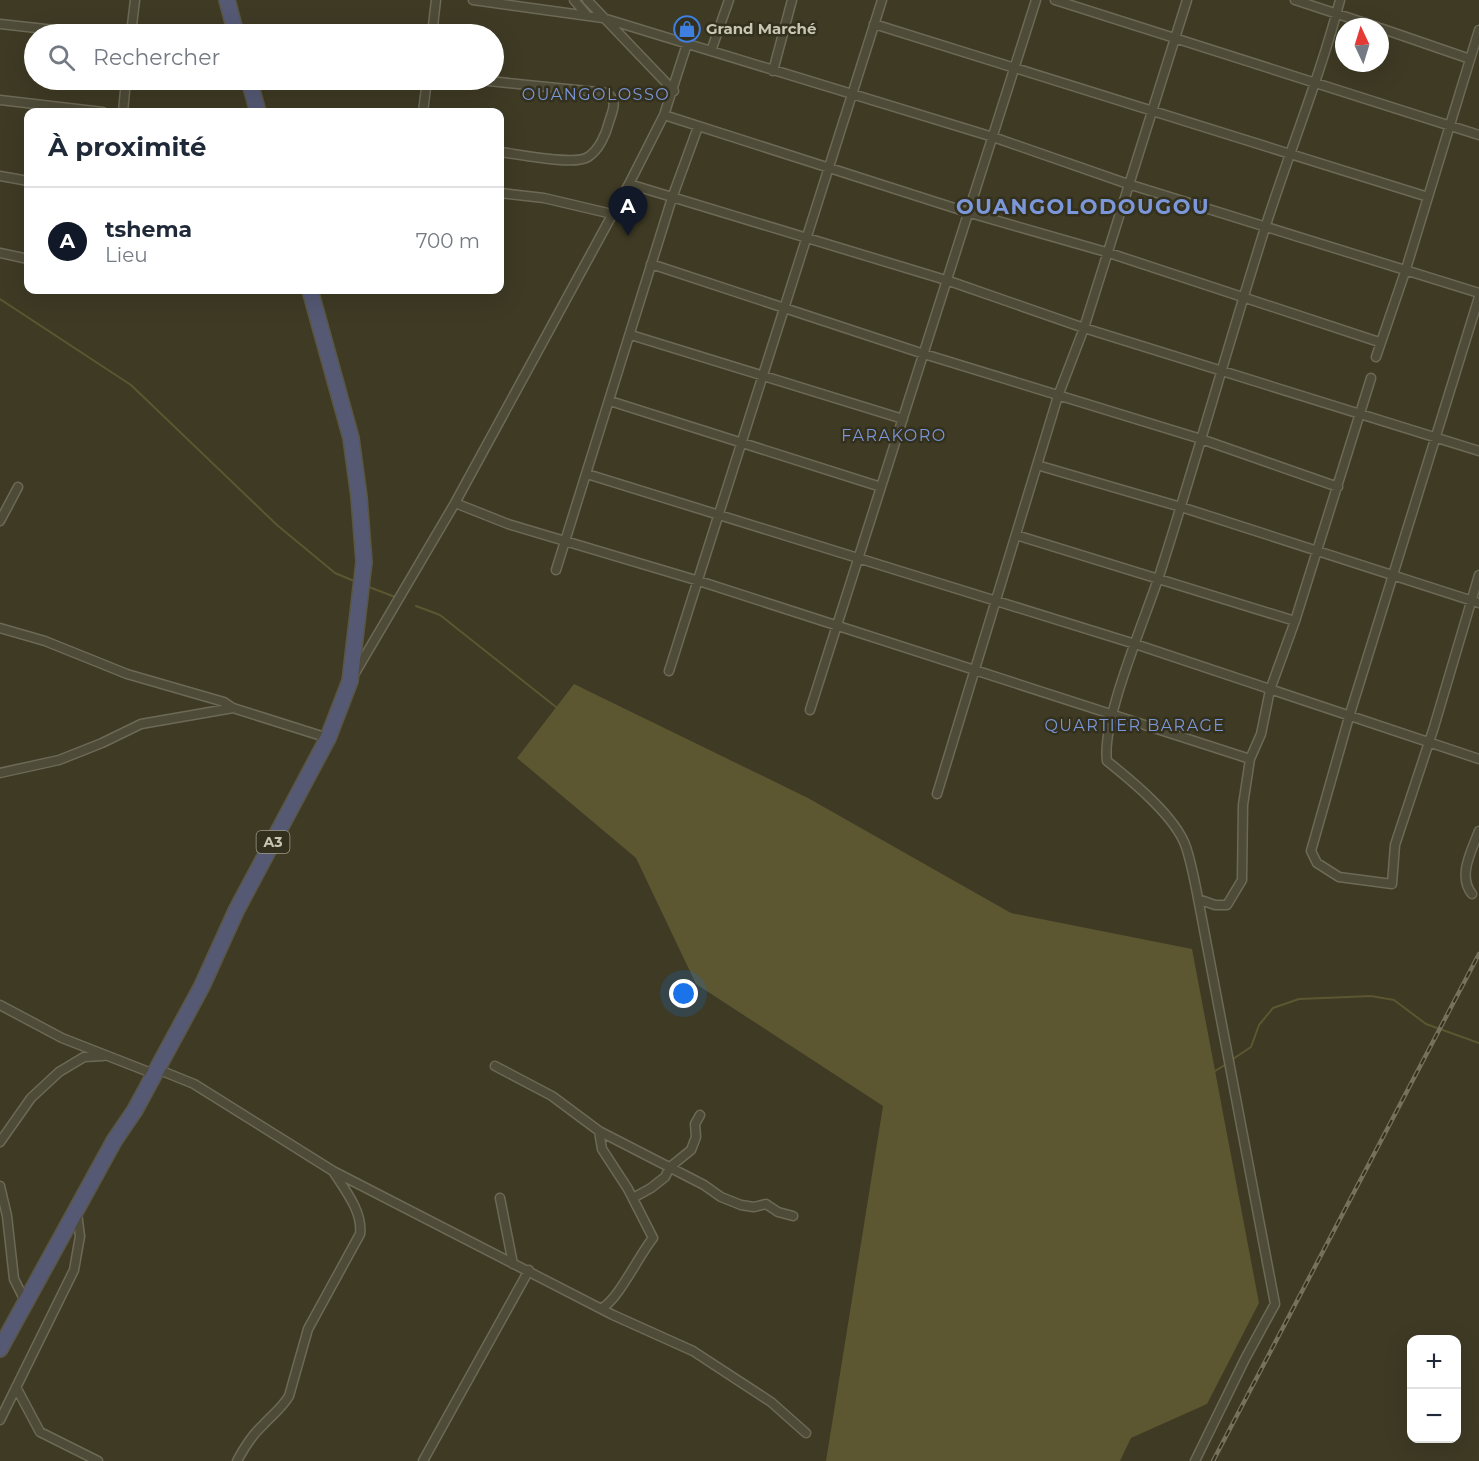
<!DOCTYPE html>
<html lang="fr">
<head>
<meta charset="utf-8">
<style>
	:root { --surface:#fff; --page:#f2f2f3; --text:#1f2937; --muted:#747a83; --line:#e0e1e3; --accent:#111827 }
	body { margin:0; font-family:Montserrat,sans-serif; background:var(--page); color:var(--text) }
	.controls { position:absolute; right:18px; bottom:18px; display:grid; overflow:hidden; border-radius:12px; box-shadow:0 6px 24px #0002 }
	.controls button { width:54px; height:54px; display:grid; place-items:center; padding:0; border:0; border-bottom:2px solid var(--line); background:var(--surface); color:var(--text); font:30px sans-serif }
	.compass { position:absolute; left:1335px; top:18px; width:54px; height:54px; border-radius:50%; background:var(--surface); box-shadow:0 6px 24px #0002; rotate:356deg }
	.you { position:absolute; left:684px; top:994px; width:21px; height:21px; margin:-15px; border:4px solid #fff; border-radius:50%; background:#1a73e8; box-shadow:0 0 0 9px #1a73e833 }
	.badge { display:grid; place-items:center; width:39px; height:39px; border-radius:50%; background:var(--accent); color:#fff; font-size:20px; font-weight:700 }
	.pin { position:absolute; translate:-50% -50px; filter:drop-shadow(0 2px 3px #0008) }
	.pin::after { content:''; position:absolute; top:32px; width:21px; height:18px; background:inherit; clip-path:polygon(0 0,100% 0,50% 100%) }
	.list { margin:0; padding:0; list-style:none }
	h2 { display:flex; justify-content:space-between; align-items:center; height:78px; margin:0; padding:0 24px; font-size:26px }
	h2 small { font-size:20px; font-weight:400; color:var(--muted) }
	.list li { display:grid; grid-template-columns:39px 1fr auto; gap:18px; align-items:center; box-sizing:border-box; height:108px; padding:0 24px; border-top:2px solid var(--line) }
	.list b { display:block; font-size:22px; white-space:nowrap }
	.list p { margin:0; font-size:20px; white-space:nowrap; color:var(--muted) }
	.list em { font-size:20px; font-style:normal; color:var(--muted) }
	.icon { flex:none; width:33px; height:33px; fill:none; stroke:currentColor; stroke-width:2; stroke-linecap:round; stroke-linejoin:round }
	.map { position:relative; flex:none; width:1479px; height:1461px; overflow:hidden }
	.search { position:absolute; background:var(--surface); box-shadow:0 6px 24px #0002; left:24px; top:24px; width:480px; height:66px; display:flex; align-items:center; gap:15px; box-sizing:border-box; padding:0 21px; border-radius:33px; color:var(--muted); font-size:22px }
	.panel { position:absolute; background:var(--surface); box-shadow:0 6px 24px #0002; left:24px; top:108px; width:480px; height:186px; border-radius:12px }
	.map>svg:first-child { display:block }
	.water { fill:#5c5631 }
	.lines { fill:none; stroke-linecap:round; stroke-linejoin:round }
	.stream { stroke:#5c5631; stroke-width:2 }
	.street-casing { stroke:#6c6956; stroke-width:11 }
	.highway-casing { stroke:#595643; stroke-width:18 }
	.street { stroke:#4e4b38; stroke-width:8 }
	.highway { stroke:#555974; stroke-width:15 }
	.rail-casing { stroke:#75715a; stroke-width:4.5 }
	.rail { stroke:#33301d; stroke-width:2; stroke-dasharray:7; stroke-linecap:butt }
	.labels { text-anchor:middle; stroke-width:5; stroke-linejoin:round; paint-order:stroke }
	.shield { fill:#33301d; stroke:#9c9a87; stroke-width:1.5 }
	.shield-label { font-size:14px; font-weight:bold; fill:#c9c7b4 }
	.poi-label { font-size:15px; font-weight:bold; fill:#c9c7b4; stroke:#33301d; text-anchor:start }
	.neighbourhood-label { font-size:16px; letter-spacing:1.5px; fill:#7b97da; stroke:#33301d }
	.district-label { font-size:21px; font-weight:bold; letter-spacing:1.5px; fill:#7b97da; stroke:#33301d }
</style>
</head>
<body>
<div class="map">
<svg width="1479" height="1461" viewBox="0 0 1479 1461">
	<rect width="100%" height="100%" fill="#3e3a24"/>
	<!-- water -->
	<path class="water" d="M 574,684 L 808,798 L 1011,913 L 1192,949 L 1259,1303 L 1207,1404 L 1131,1438 L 1120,1461 L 826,1461 L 883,1106 L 696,984 L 636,858 L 517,758 Z"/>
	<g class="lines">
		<!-- stream -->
		<path class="stream" d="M 0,299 L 131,385 L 277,525 L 335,573 L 354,581
			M 369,587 L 395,597
			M 416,606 L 440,615 L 556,707
			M 1233,1059 L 1251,1047 L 1259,1025 L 1273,1008 L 1299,999 L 1371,996 L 1394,1000 L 1426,1024 L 1479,1043
			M 1215,1071 L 1228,1063"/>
		<!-- street casing -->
		<g class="street-casing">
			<path id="street" d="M 473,0 L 603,18 L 993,137 L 1128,184 L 1479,293
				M 574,0 L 586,14
				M 587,0 L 674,91
				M 1055,0 L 1479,135
				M 1295,0 L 1377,27
				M 0,24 L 91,34
				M 874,24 L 1428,197
				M 1380,28 L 1470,59
				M 131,34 L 135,0
				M 432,34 L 436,0
				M 711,51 L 729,0
				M 773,71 L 792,0
				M 479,80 L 607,93 C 618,102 613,109 609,122 C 606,134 599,150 588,157 C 574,166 518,154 500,152
				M 0,100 L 103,112
				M 123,112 L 126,80
				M 423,112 L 427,80
				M 664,115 L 970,213 L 1106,252 L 1379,342
				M 0,176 L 28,181
				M 629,184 L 949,281 L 1084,328 L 1479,451
				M 500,193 L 544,198 L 612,214
				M 0,253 L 28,259
				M 651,264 L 924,354 L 1201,439 L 1338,487
				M 1479,297 L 1349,717 L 1311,851 L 1317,863 L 1339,877 L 1392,884 L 1395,845 L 1434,727 L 1479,575
				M 631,335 L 903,419
				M 1376,357 L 1406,269 L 1479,30
				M 610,401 L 881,487
				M 1037,465 L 1181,507 L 1479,603
				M 587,474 L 1135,644 L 1479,759
				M 455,503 L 508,524 L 699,581 L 1250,759
				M 0,521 L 18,487
				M 1016,535 L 1295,621
				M 556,570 L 672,198 L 698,127
				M 0,628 L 45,641 L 127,674 L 224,702 L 233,708 L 328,738
				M 669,671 L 882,0
				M 355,673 L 455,503 L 629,184 L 664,115 L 687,44
				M 810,710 L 1036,0
				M 0,773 L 59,760 L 102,743 L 141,724 L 233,708
				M 937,794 L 1058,396 L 1084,328 L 1187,0
				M 1472,894 C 1457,876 1472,850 1479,831
				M 1198,899 L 1215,905 L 1227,905 L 1242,880 L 1243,805 L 1250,759 L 1261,734 L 1270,690 L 1295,621 L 1371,378
				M 0,1005 L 62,1038 L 154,1074
				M 495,1066 L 552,1096 L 599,1131 L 704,1185 L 721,1197 L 741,1205 L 754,1207 L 766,1204 L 778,1212 L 793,1216
				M 157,1069 L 194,1084 L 333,1171 L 613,1315 L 693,1351 L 771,1402 L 806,1433
				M 599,1131 L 602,1149 L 628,1189 L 653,1238 C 639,1255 618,1300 602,1308
				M 0,1142 L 31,1098 L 59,1072 L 84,1057 L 103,1056
				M 0,1186 L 7,1216 L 14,1279 L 25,1301
				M 500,1198 L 513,1264
				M 633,1198 L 651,1188 L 665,1177 L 670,1167 L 691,1150 L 696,1137 L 695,1124 L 700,1115
				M 16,1387 L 40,1432 L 98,1461
				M 0,1420 L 74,1270 L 80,1236 L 77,1213
				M 237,1461 C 244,1448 252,1435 263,1425 C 272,1415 282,1408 289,1396 L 308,1329 L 360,1234 C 363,1212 345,1190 333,1171
				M 423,1461 L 529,1270
				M 1195,1461 L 1245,1359 L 1275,1304 L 1197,893 C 1194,878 1191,862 1186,847 C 1176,817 1132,781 1107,761 C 1101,719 1147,615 1161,570 C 1197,457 1229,342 1265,228 C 1289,152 1320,77 1340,0"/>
		</g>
		<!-- highway casing -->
		<g class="highway-casing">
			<path id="highway" d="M 227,0 L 236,34
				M 249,80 L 258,112
				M 0,1349 L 114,1141 L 135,1110 L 202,986 L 236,911 L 328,738 L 350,681 L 364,562 L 359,497 L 351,438 L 310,290"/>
		</g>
		<!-- street -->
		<use href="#street" class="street"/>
		<!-- highway -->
		<use href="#highway" class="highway"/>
		<!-- rail casing -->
		<g class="rail-casing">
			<path id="rail" d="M 1213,1461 L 1479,954"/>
		</g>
		<!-- rail -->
		<use href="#rail" class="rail"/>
	</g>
	<!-- icons -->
	<defs>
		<g id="shop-ring" transform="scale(1.35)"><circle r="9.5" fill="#33301d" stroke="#3f7fe0" stroke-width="1.5"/><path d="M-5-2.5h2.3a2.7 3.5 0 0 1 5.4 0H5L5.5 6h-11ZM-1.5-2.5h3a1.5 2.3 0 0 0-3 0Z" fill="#3f7fe0"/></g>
	</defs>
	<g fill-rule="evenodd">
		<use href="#shop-ring" x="687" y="29"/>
	</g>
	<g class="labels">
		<!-- shield labels -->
		<rect class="shield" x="256.5" y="831" width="33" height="22" rx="4.5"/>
		<g class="shield-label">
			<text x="273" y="847">A3</text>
		</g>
		<!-- poi labels -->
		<g class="poi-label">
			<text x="706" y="34">Grand Marché</text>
		</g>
		<!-- neighbourhood labels -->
		<g class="neighbourhood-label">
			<text x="596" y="100">OUANGOLOSSO</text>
			<text x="894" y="441">FARAKORO</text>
			<text x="1135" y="731">QUARTIER BARAGE</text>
		</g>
		<!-- district labels -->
		<g class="district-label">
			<text x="1083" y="214">OUANGOLODOUGOU</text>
		</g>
	</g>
</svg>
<div class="controls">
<button>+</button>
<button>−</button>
</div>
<svg class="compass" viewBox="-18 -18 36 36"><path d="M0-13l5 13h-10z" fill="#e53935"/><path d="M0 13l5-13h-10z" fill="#747a83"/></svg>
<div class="you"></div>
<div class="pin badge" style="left:628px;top:236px">A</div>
<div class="search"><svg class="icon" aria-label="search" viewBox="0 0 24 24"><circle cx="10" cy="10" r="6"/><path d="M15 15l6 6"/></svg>Rechercher</div>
<section class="panel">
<h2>À proximité<small></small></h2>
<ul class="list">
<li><span class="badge">A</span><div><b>tshema</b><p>Lieu</p></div><em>700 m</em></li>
</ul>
</section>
</div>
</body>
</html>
